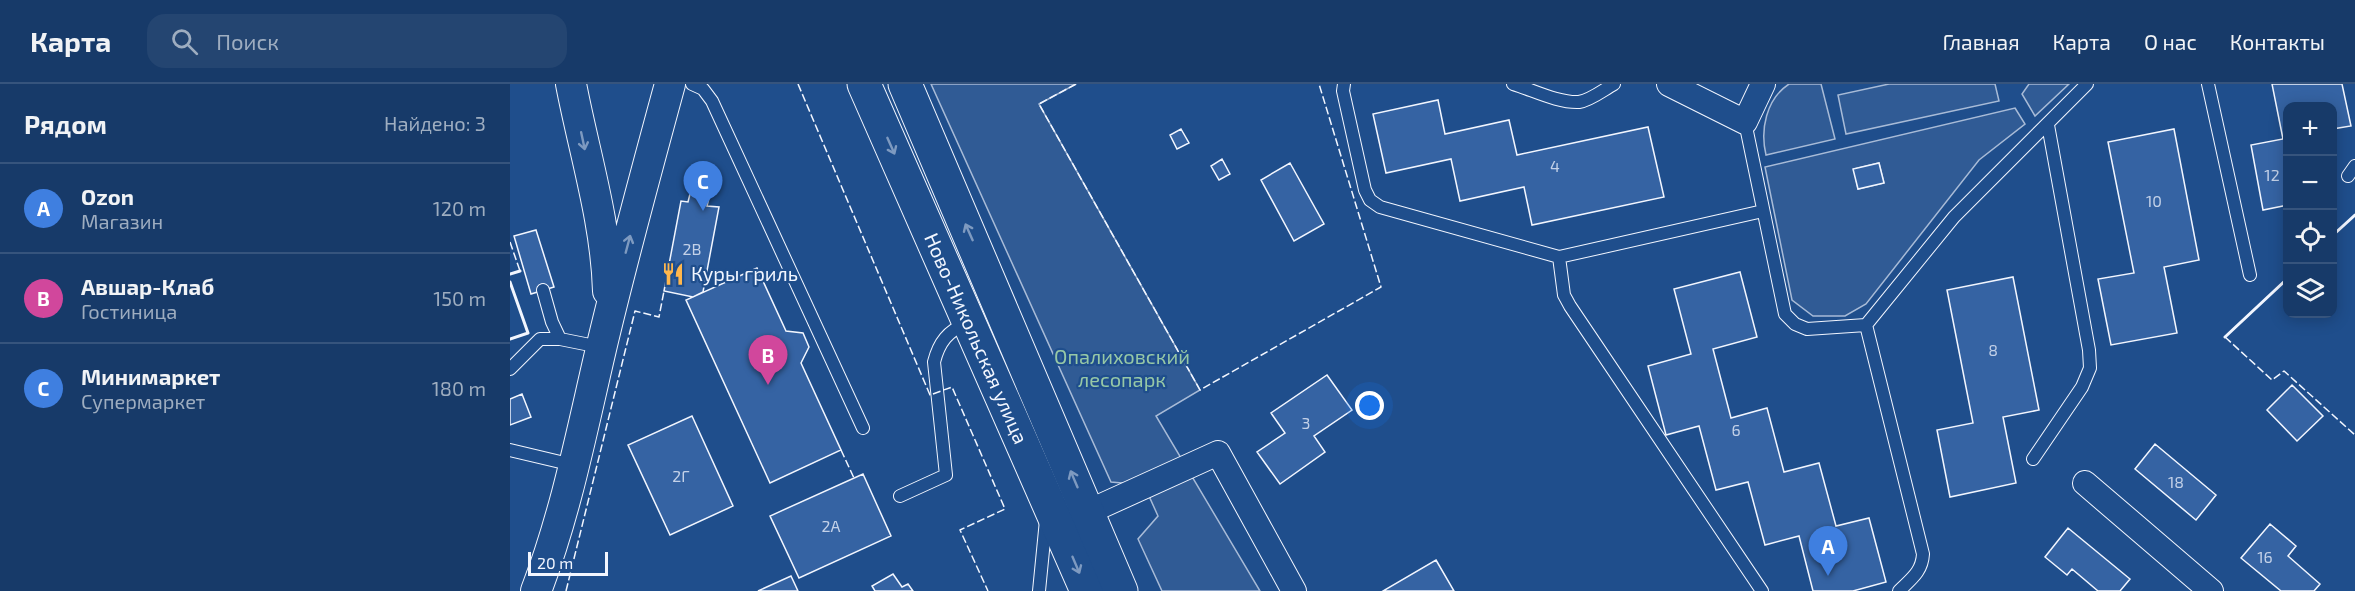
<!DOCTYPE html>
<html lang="ru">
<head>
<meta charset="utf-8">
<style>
	:root { --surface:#173a69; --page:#244571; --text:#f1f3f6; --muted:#9eadc0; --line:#36547d; --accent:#ffb74d }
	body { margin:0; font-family:"Exo 2",sans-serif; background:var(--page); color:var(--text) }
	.controls { position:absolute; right:18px; top:18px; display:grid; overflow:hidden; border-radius:12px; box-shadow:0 3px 15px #0003 }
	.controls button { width:54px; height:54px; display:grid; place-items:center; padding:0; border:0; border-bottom:2px solid var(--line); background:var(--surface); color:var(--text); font:30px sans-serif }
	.scale { position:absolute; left:18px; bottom:15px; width:80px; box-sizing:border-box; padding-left:6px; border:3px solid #f2f6ff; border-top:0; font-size:16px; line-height:21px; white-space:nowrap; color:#f2f6ff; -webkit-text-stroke:4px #1f4e8c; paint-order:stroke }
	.you { position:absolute; left:860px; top:322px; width:21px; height:21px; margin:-15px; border:4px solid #fff; border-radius:50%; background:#1a73e8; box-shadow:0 0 0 9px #1a73e833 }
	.badge { display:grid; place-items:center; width:39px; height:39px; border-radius:50%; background:var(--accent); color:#fff; font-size:20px; font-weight:700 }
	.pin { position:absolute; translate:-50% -50px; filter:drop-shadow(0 2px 3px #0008) }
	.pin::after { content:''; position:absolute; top:32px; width:21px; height:18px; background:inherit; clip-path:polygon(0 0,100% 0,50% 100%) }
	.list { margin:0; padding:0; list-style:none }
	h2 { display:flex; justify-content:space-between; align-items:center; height:78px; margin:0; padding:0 24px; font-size:26px }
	h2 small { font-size:20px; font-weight:400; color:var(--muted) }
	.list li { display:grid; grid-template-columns:39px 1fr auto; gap:18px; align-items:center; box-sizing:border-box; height:90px; padding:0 24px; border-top:2px solid var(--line) }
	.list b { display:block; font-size:22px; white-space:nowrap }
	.list p { margin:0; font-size:20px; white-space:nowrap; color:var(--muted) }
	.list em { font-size:20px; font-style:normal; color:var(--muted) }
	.icon { flex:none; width:33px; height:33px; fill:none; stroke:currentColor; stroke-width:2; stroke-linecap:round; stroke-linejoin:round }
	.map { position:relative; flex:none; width:1845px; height:507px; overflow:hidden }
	header { display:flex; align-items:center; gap:36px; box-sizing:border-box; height:84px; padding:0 30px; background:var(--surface); border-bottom:2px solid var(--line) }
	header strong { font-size:28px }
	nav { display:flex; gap:33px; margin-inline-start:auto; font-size:21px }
	.search { width:420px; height:54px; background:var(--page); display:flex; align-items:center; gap:15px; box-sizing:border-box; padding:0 21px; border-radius:18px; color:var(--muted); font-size:22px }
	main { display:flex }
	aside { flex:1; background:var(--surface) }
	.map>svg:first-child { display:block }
	.green { fill:#305b95; stroke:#a8bbd7; stroke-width:1.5; fill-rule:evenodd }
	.building { fill:#3563a3; stroke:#f2f6ff; stroke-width:1.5 }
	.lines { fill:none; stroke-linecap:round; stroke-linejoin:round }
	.service-casing { stroke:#f2f6ff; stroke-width:14 }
	.minor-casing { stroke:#f2f6ff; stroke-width:26 }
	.tertiary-casing { stroke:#f2f6ff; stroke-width:32 }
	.primary-casing { stroke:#f2f6ff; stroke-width:35 }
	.service { stroke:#1f4e8c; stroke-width:12 }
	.minor { stroke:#1f4e8c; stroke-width:24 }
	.tertiary { stroke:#1f4e8c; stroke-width:30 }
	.primary { stroke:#1f4e8c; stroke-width:33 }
	.fence { stroke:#f2f6ff; stroke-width:1.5; stroke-dasharray:8 3; stroke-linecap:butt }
	.wall { stroke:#f2f6ff; stroke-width:3 }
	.oneway { stroke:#7e9ac0 }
	.labels { text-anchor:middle; stroke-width:4.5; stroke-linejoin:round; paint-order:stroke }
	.number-label { font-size:16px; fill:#c3d1e8 }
	.poi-label { font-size:20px; fill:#f2f6ff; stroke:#1f4e8c; text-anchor:start }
	.street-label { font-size:20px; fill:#f2f6ff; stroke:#1f4e8c }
	.park-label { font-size:20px; fill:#97c8a6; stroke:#1f4e8c }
</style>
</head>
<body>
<header>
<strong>Карта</strong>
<div class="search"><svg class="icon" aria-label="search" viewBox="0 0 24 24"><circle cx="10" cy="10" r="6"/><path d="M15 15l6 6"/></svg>Поиск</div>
<nav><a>Главная</a><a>Карта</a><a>О нас</a><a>Контакты</a></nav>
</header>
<main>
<aside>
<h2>Рядом<small>Найдено: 3</small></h2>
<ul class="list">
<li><span class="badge" style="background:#3f7fe0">A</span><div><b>Ozon</b><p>Магазин</p></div><em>120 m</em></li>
<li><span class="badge" style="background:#d1479c">B</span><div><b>Авшар-Клаб</b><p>Гостиница</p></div><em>150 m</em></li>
<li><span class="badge" style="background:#3f7fe0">C</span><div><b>Минимаркет</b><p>Супермаркет</p></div><em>180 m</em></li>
</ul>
</aside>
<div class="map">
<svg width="1845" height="507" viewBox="0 0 1845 507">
	<rect width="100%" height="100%" fill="#1f4e8c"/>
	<!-- green -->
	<path class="green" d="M 421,0 L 566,0 L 529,20 L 690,306 L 646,332 L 750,507 L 652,507 L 628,455 L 648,432 L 634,401 L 601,398 Z
		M 1279,0 L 1311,0 L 1325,55 L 1256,71 C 1250,46 1256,15 1279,0 Z
		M 1379,0 L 1485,0 L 1489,17 L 1336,50 L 1328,11 Z
		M 1519,0 L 1559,0 L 1525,32 L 1512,10 Z
		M 1505,24 L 1515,40 L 1469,76 L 1356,220 L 1335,232 L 1303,232 L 1282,216 L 1255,83 ZM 1369,79 L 1374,99 L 1348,105 L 1344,85 Z"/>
	<!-- building -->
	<path class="building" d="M 1762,0 L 1832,0 L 1841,42 L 1822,45 L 1822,22 L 1778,22 L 1778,121 L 1753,126 L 1741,61 L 1773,55 Z
		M 928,16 L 935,50 L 999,36 L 1007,71 L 1138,43 L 1154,113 L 1022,141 L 1014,103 L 950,117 L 941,75 L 876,89 L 863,30 Z
		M 671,45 L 679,59 L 667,65 L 660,51 Z
		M 1664,45 L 1689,176 L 1654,183 L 1667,249 L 1601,261 L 1588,195 L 1624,189 L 1598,58 Z
		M 712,75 L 720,90 L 709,96 L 701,82 Z
		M 780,79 L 814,140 L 784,157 L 751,96 Z
		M 1369,79 L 1374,99 L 1348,105 L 1343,85 Z
		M 187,105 L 192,106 L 199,114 L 197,122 L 209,123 L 193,208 L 183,213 L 154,207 L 171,117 L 178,118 L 180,110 Z
		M 26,146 L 44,203 L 21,210 L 4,152 Z
		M 247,184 L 276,247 L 293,249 L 299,263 L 291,279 L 331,366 L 260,399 L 176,216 Z
		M 1230,188 L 1247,253 L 1203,265 L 1221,334 L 1257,324 L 1274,388 L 1309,379 L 1326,442 L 1359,434 L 1376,498 L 1343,507 L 1303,507 L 1289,452 L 1255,461 L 1238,398 L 1206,406 L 1189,342 L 1156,351 L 1138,282 L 1181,270 L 1164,205 Z
		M 1503,193 L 1529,326 L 1493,333 L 1506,399 L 1440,413 L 1427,346 L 1463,339 L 1437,206 Z
		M 817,291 L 842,326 L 804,352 L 815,368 L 770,400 L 747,368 L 775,349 L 761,329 Z
		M 1782,301 L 1813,332 L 1787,357 L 1757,326 Z
		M 12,310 L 21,333 L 0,341 L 0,315 Z
		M 182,332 L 223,422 L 160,451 L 118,361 Z
		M 1645,360 L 1706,411 L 1686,436 L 1625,385 Z
		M 353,390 L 381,452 L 289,494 L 260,432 Z
		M 1760,440 L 1786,462 L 1778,472 L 1810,500 L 1804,507 L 1771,507 L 1731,474 Z
		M 1558,444 L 1620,495 L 1610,507 L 1588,507 L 1562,485 L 1557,491 L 1535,473 Z
		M 926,476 L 944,507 L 873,507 Z
		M 383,490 L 392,503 L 398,500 L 403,507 L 365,507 L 362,502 Z
		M 281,492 L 288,507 L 248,507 Z"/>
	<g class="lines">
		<!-- service casing -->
		<g class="service-casing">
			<path id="service" d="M 182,0 L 193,5 L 202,17 L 353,344
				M 834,0 L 833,7 L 855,106 L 860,116 L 870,123 L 1049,173 L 1253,127
				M 1003,0 C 1023,6 1048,19 1069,18 C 1081,16 1093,6 1104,0
				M 1698,0 L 1740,191
				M 1235,38 L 1275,230 L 1285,240 L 1297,245 L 1356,241 L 1444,133 L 1577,0
				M 1838,92 L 1845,82
				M 1049,173 L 1054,211 L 1060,222 L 1252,507
				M 33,206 L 42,238 L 50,255 L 90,263
				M 1356,241 L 1413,470 C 1412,488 1401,495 1389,507
				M 0,285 L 30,255 L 50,255
				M 0,366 L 63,381
				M 1523,375 L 1572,303 L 1580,284 L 1579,266 L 1538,41
				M 390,412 L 436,391 L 424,278 C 429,258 438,247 457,239
				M 529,507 L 536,436"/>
		</g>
		<!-- minor casing -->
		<g class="minor-casing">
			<path id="minor" d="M 1159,0 L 1235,38 L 1253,0
				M 1575,399 L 1701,507
				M 578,428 L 708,369 L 784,507"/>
		</g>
		<!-- tertiary casing -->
		<g class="tertiary-casing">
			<path id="tertiary" d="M 61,0 C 74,68 96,137 98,207
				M 26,507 C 56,429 72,346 91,265 C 112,176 136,88 160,0"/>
		</g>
		<!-- primary casing -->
		<g class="primary-casing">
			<g id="primary">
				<path id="s1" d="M 354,0 L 577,507"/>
				<path d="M 395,0 L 611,507"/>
			</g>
		</g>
		<!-- service -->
		<use href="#service" class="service"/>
		<!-- minor -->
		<use href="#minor" class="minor"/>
		<!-- tertiary -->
		<use href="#tertiary" class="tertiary"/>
		<!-- primary -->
		<use href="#primary" class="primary"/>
		<!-- fence -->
		<path class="fence" d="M 288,0 L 420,311 L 442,303 L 495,425 L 450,446 L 478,507
			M 566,0 L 529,20 L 690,306 L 871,203 L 809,0
			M 0,158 L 10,187
			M 1715,253 L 1762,296 L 1774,287 L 1845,351
			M 331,366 L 344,394
			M 56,507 L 125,227 L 149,233 L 154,207"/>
		<!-- wall -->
		<path class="wall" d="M 1822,152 L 1845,131
			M 0,190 L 10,187
			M 0,198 L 18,249 L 0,255
			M 1715,253 L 1778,194"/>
	</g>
	<!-- one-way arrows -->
	<defs><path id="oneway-shaft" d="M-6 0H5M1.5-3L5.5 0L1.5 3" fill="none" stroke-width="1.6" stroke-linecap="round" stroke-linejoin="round" transform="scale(1.5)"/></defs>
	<g class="oneway">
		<use href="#oneway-shaft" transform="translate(73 57) rotate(78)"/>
		<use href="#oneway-shaft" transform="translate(381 62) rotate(66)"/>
		<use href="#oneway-shaft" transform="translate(459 148) rotate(-114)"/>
		<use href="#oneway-shaft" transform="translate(118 160) rotate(-75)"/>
		<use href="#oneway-shaft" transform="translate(564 395) rotate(-113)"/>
		<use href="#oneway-shaft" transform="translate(566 481) rotate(67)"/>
	</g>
	<!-- icons -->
	<defs>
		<g id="restaurant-bare" transform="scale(1.8)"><path d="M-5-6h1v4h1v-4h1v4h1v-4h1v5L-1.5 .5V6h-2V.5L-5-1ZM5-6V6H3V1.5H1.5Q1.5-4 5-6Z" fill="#ffb74d" stroke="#1f4e8c" stroke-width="2.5" paint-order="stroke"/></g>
	</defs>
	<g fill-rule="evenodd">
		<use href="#restaurant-bare" x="163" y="190"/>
	</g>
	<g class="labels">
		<!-- number labels -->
		<g class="number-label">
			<text x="1045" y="88">4</text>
			<text x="1762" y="97">12</text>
			<text x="1644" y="123">10</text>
			<text x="182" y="171">2В</text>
			<text x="1483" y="272">8</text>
			<text x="796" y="345">3</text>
			<text x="1226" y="352">6</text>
			<text x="171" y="398">2Г</text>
			<text x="1666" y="404">18</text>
			<text x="321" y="448">2А</text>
			<text x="1755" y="479">16</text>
		</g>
		<!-- poi labels -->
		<g class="poi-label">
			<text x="181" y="197">Куры гриль</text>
		</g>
		<!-- street labels -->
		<g class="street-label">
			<text dy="7" stroke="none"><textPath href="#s1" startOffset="278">Ново-Никольская улица</textPath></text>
		</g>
		<!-- park labels -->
		<g class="park-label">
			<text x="612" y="280">Опалиховский<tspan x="612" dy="23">лесопарк</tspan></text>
		</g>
	</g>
</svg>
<div class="controls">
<button>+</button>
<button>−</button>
<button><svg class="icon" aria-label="locate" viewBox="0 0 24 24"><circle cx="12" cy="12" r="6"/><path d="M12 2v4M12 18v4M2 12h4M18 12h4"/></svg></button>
<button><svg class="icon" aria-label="layers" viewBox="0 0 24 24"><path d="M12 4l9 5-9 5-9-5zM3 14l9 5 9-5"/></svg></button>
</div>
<div class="scale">20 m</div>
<div class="you"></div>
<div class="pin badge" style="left:1318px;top:492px;background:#3f7fe0">A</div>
<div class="pin badge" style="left:258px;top:301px;background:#d1479c">B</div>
<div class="pin badge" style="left:193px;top:127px;background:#3f7fe0">C</div>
</div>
</main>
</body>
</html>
